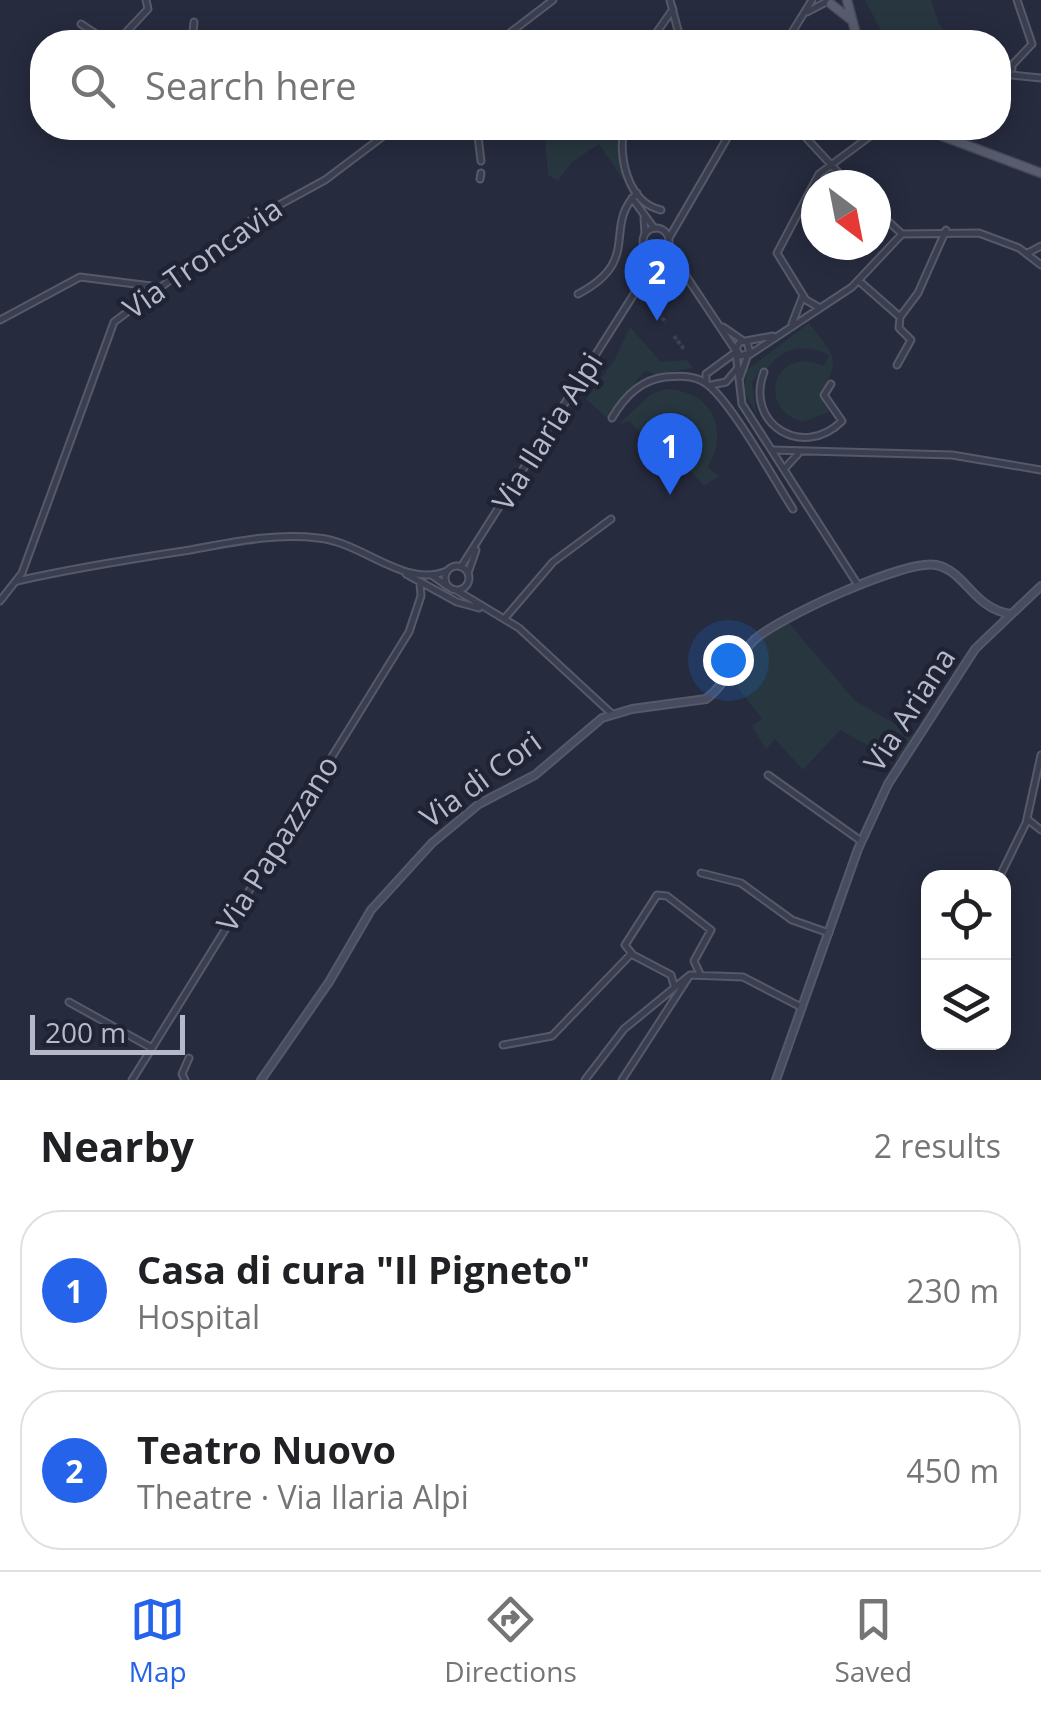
<!DOCTYPE html>
<html lang="en">
<head>
<meta charset="utf-8">
<style>
	:root { --surface:#fff; --page:#f2f2f2; --text:#202124; --muted:#757577; --line:#e0e0e0; --accent:#2563eb }
	body { margin:0; font-family:"Open Sans",sans-serif; background:var(--page); color:var(--text) }
	.controls { position:absolute; right:30px; bottom:30px; display:grid; overflow:hidden; border-radius:20px; box-shadow:0 5px 25px #0003 }
	.controls button { width:90px; height:90px; display:grid; place-items:center; padding:0; border:0; border-bottom:2px solid var(--line); background:var(--surface); color:var(--text); font:50px sans-serif }
	.compass { position:absolute; left:801px; top:170px; width:90px; height:90px; border-radius:50%; background:var(--surface); box-shadow:0 5px 25px #0003; rotate:148deg }
	.scale { position:absolute; left:30px; bottom:25px; width:155px; box-sizing:border-box; padding-left:10px; border:5px solid #b6b9c9; border-top:0; font-size:28px; line-height:35px; white-space:nowrap; color:#b6b9c9; -webkit-text-stroke:8px #1f2333; paint-order:stroke }
	.you { position:absolute; left:728px; top:660px; width:35px; height:35px; margin:-25px; border:8px solid #fff; border-radius:50%; background:#1a73e8; box-shadow:0 0 0 15px #1a73e833 }
	.badge { display:grid; place-items:center; width:65px; height:65px; border-radius:50%; background:var(--accent); color:#fff; font-size:32px; font-weight:700 }
	.pin { position:absolute; translate:-50% -82px; filter:drop-shadow(0 2px 5px #0008) }
	.pin::after { content:''; position:absolute; top:52px; width:35px; height:30px; background:inherit; clip-path:polygon(0 0,100% 0,50% 100%) }
	.list { margin:0; padding:0; list-style:none }
	h2 { display:flex; justify-content:space-between; align-items:center; height:130px; margin:0; padding:0 40px; font-size:42px }
	h2 small { font-size:32px; font-weight:400; color:var(--muted) }
	.list li { display:grid; grid-template-columns:65px 1fr auto; gap:30px; align-items:center; box-sizing:border-box; height:160px; margin:0 20px 20px; padding:0 20px; border:2px solid var(--line); border-radius:40px }
	.list b { display:block; font-size:38px; white-space:nowrap }
	.list p { margin:0; font-size:32px; white-space:nowrap; color:var(--muted) }
	.list em { font-size:32px; font-style:normal; color:var(--muted) }
	.icon { flex:none; width:55px; height:55px; fill:none; stroke:currentColor; stroke-width:2; stroke-linecap:round; stroke-linejoin:round }
	.map { position:relative; flex:none; width:1041px; height:1080px; overflow:hidden }
	.search { position:absolute; background:var(--surface); box-shadow:0 5px 25px #0003; left:30px; right:30px; top:30px; height:110px; display:flex; align-items:center; gap:25px; box-sizing:border-box; padding:0 35px; border-radius:40px; color:var(--muted); font-size:38px }
	.sheet { height:490px; background:var(--surface) }
	nav { display:flex; justify-content:space-around; align-items:center; box-sizing:border-box; height:140px; border-top:2px solid var(--line); background:var(--surface); font-size:28px; color:var(--muted) }
	nav a { display:grid; justify-items:center; gap:5px }
	nav .on { color:var(--accent) }
	.map>svg:first-child { display:block }
	.green { fill:#28373f }
	.lines { fill:none; stroke-linecap:round; stroke-linejoin:round }
	.pedestrian-tunnel { stroke:#3c4053; stroke-width:4; stroke-dasharray:4 2; stroke-linecap:butt }
	.minor-casing { stroke:#555969; stroke-width:9 }
	.tertiary-casing { stroke:#555969; stroke-width:9 }
	.secondary-casing { stroke:#555969; stroke-width:10 }
	.primary-casing { stroke:#434757; stroke-width:11 }
	.minor { stroke:#3a3e4e; stroke-width:5 }
	.tertiary { stroke:#3a3e4e; stroke-width:5 }
	.secondary { stroke:#484c60; stroke-width:6 }
	.primary { stroke:#585c6e; stroke-width:8 }
	.labels { text-anchor:middle; stroke-width:9; stroke-linejoin:round; paint-order:stroke }
	.street-label { font-size:30px; fill:#b6b9c9; stroke:#1f2333 }
</style>
</head>
<body>
<div class="map">
<svg width="1041" height="1080" viewBox="0 0 1041 1080">
	<rect width="100%" height="100%" fill="#262b3e"/>
	<!-- green -->
	<path class="green" d="M 865,0 L 931,0 L 939,24 L 953,42 L 887,42 Z
		M 571,128 L 621,128 L 619,152 L 633,189 L 631,191 L 599,144 L 571,163 L 558,181 L 548,175 L 545,141 Z
		M 809,323 C 832,354 844,359 819,394 L 829,412 L 803,422 C 755,409 774,343 824,366 L 829,355 C 805,343 779,347 765,373 L 759,371 L 752,383 L 757,416 L 744,391 L 747,370 Z
		M 630,327 L 661,362 L 687,360 L 693,368 L 657,374 L 644,371 L 608,419 L 586,399 L 615,359 Z
		M 666,389 C 712,391 730,429 708,467 L 719,476 L 704,486 L 659,435 L 651,442 L 629,421 L 618,425 L 651,394 Z
		M 788,622 L 855,701 L 915,735 L 897,761 L 840,730 L 803,770 L 775,739 L 766,749 L 752,726 L 762,719 L 729,676 L 754,645 Z"/>
	<g class="lines">
		<!-- pedestrian-tunnel -->
		<path class="pedestrian-tunnel" d="M 655,308 L 666,323
			M 674,336 L 684,349"/>
		<!-- minor casing -->
		<g class="minor-casing">
			<path id="minor" d="M 670,0 L 681,42
				M 81,24 L 108,42
				M 117,42 L 148,9 L 146,0
				M 192,42 L 194,22
				M 237,42 L 238,36
				M 650,42 L 673,9
				M 998,68 L 1005,65 L 1012,69
				M 1012,75 L 1041,78
				M 998,80 L 1032,44 L 1017,0
				M 477,128 L 481,161
				M 494,128 L 527,135 L 561,128
				M 624,128 C 618,156 627,202 661,210
				M 797,128 L 850,185
				M 959,142 L 966,128
				M 480,179 L 481,173
				M 632,198 L 654,228
				M 876,210 L 902,234 L 979,233 L 1019,248 L 1041,265
				M 644,218 L 645,234
				M 1028,253 L 1041,246
				M 859,281 L 900,317 L 899,328 L 911,340 L 897,365
				M 578,294 C 643,260 602,228 637,193
				M 820,308 L 806,300 L 777,253 L 819,174 L 881,128
				M 900,317 L 918,293 L 946,230
				M 0,320 L 80,277 L 159,287
				M 792,324 L 802,298
				M 723,327 L 742,340
				M 747,342 L 750,353 L 740,356 L 736,348 L 740,342 L 773,336
				M 749,355 L 852,287 L 902,234
				M 764,372 C 744,424 803,460 842,421 L 824,395 L 831,384
				M 740,377 L 747,357
				M 706,383 L 706,374 L 736,352
				M 711,385 L 726,382 L 737,369
				M 612,418 C 624,397 640,380 665,377 C 678,376 692,375 704,382 C 729,397 774,480 793,509
				M 772,450 L 952,455 L 1041,470
				M 784,469 L 798,454
				M 406,574 L 457,602 L 479,608
				M 433,576 L 447,586
				M 17,581 C 74,568 131,559 190,550 C 234,542 273,533 318,538 C 363,542 405,589 447,571
				M 505,618 L 553,562 L 611,519
				M 768,775 L 861,841
				M 1027,819 L 1041,830
				M 701,873 L 741,883 L 792,920 L 829,933
				M 999,878 L 1026,823 L 1041,755
				M 674,985 L 671,975 L 633,955 L 625,945 L 657,895 L 667,896 L 711,930 L 694,961 L 700,974
				M 69,1002 L 152,1048 L 409,632 L 421,596 L 420,583
				M 503,1045 L 552,1036 L 631,954
				M 132,1080 L 152,1048
				M 185,1080 L 182,1074 L 189,1058
				M 585,1080 L 624,1029 L 690,975 L 743,977 L 801,1007
				M 622,1080 L 688,978"/>
		</g>
		<!-- tertiary casing -->
		<g class="tertiary-casing">
			<path id="tertiary" d="M 807,12 L 826,2
				M 498,42 L 553,0
				M 786,42 L 812,0
				M643 241a13 13 0 1 1 26 0a13 13 0 1 1-26 0Z
				M 669,238 L 733,128
				M 669,243 L 672,255 L 736,351
				M 736,353 L 742,404 L 858,585
				M445 578a12 12 0 1 1 24 0a12 12 0 1 1-24 0Z
				M 461,567 L 660,253
				M 468,573 L 476,550
				M 456,590 L 519,628 L 612,714
				M 0,601 L 22,573 L 114,322 L 248,222 L 325,180 L 394,128"/>
		</g>
		<!-- secondary casing -->
		<g class="secondary-casing">
			<path id="secondary" d="M 261,1080 L 329,982 L 371,910 L 432,843 L 479,804 L 535,775 L 602,718 L 632,709 L 706,699 C 726,684 736,658 754,640 C 778,618 905,559 936,565 C 966,571 973,609 1011,614
				M 776,1080 L 858,849 L 888,784 L 975,649 L 1041,586"/>
		</g>
		<!-- primary casing -->
		<g class="primary-casing">
			<path id="primary" d="M 847,0 L 858,42
				M 831,4 L 850,19
				M 921,128 L 1041,173"/>
		</g>
		<!-- minor -->
		<use href="#minor" class="minor"/>
		<!-- tertiary -->
		<use href="#tertiary" class="tertiary"/>
		<!-- secondary -->
		<use href="#secondary" class="secondary"/>
		<!-- primary -->
		<use href="#primary" class="primary"/>
	</g>
	<g class="labels">
		<!-- street labels -->
		<g class="street-label">
			<text transform="translate(203 259) rotate(-35)" y="10">Via Troncavia</text>
			<text transform="translate(548 432) rotate(-58)" y="10">Via Ilaria Alpi</text>
			<text transform="translate(910 710) rotate(-57)" y="10">Via Ariana</text>
			<text transform="translate(481 780) rotate(-36)" y="10">Via di Cori</text>
			<text transform="translate(278 844) rotate(-58)" y="10">Via Papazzano</text>
		</g>
	</g>
</svg>
<div class="controls">
<button><svg class="icon" aria-label="locate" viewBox="0 0 24 24"><circle cx="12" cy="12" r="6"/><path d="M12 2v4M12 18v4M2 12h4M18 12h4"/></svg></button>
<button><svg class="icon" aria-label="layers" viewBox="0 0 24 24"><path d="M12 4l9 5-9 5-9-5zM3 14l9 5 9-5"/></svg></button>
</div>
<svg class="compass" viewBox="-18 -18 36 36"><path d="M0-13l5 13h-10z" fill="#e53935"/><path d="M0 13l5-13h-10z" fill="#757577"/></svg>
<div class="scale">200 m</div>
<div class="you"></div>
<div class="pin badge" style="left:670px;top:495px">1</div>
<div class="pin badge" style="left:657px;top:321px">2</div>
<div class="search"><svg class="icon" aria-label="search" viewBox="0 0 24 24"><circle cx="10" cy="10" r="6"/><path d="M15 15l6 6"/></svg>Search here</div>
</div>
<section class="sheet">
<h2>Nearby<small>2 results</small></h2>
<ul class="list">
<li><span class="badge">1</span><div><b>Casa di cura &quot;Il Pigneto&quot;</b><p>Hospital</p></div><em>230 m</em></li>
<li><span class="badge">2</span><div><b>Teatro Nuovo</b><p>Theatre · Via Ilaria Alpi</p></div><em>450 m</em></li>
</ul>
</section>
<nav>
<a class="on"><svg class="icon" aria-label="map" viewBox="0 0 24 24"><path d="M3 6l6-2 6 2 6-2v14l-6 2-6-2-6 2zM9 4v14M15 6v14"/></svg>Map</a>
<a><svg class="icon" aria-label="directions" viewBox="0 0 24 24"><path d="M12 3l9 9-9 9-9-9zM9 14v-3h6M13 9l2 2-2 2"/></svg>Directions</a>
<a><svg class="icon" aria-label="saved" viewBox="0 0 24 24"><path d="M7 4h10v16l-5-4-5 4z"/></svg>Saved</a>
</nav>
</body>
</html>
